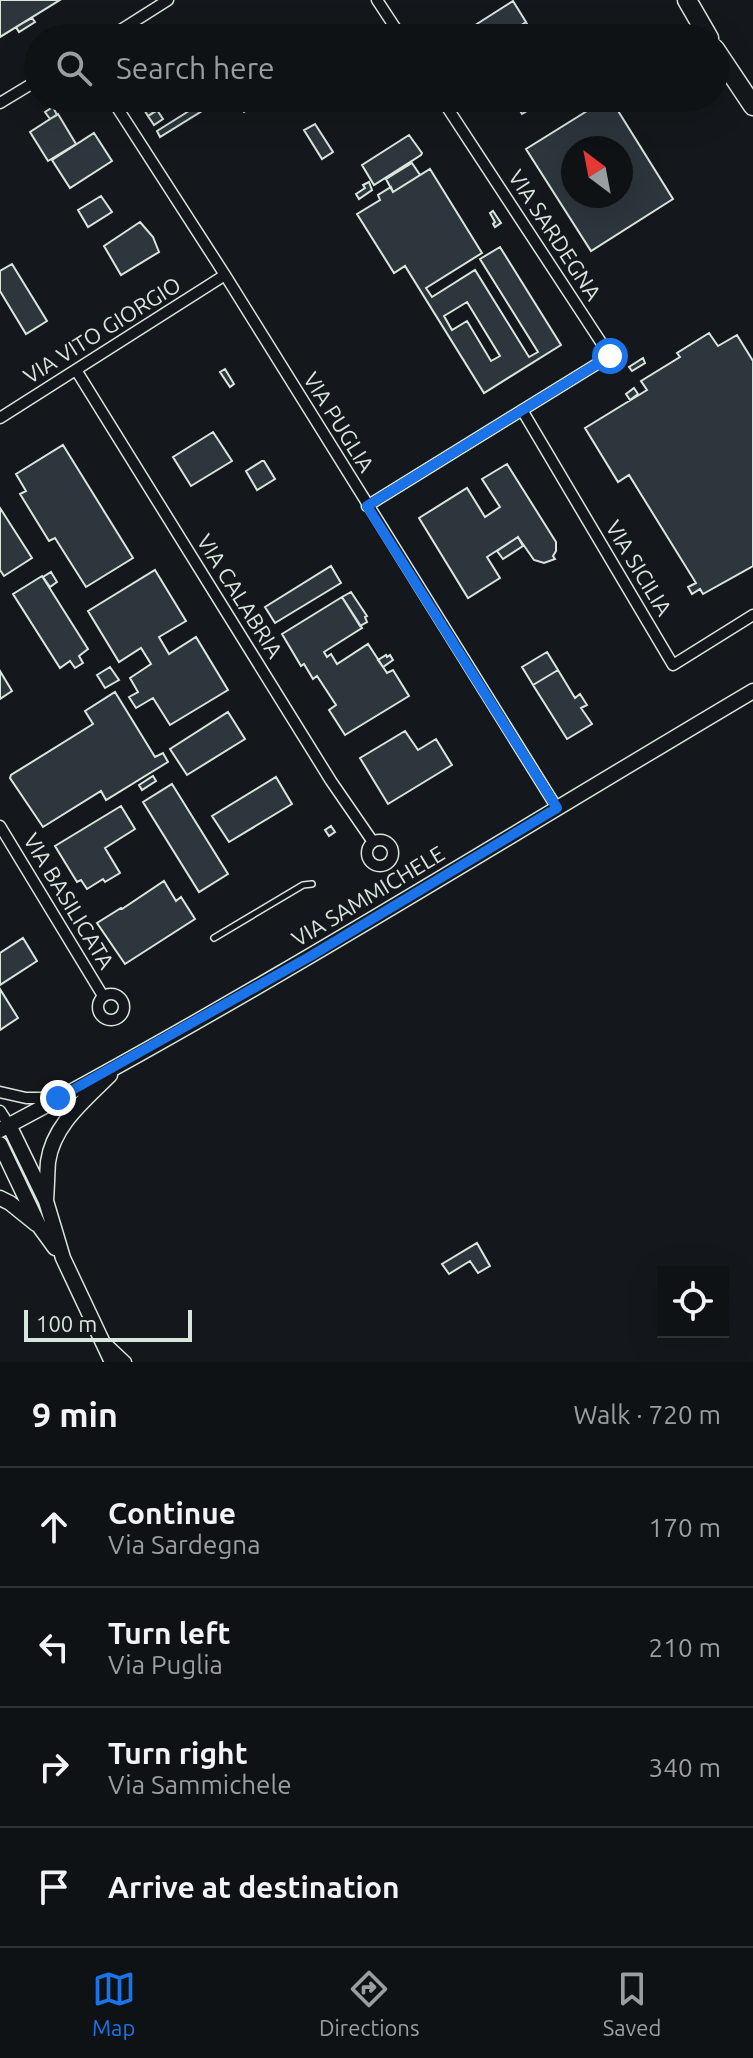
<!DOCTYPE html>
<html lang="en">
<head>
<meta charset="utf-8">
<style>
	:root { --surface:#0f1215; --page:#1d2022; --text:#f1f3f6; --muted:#9b9ea0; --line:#2f3234; --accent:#1a73e8 }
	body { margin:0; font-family:Ubuntu,sans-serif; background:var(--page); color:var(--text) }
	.controls { position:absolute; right:24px; bottom:24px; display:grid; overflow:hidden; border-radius:0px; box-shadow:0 8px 32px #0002 }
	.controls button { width:72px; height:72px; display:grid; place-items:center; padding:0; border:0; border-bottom:2px solid var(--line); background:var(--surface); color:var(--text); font:40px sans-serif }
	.compass { position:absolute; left:561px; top:136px; width:72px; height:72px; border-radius:50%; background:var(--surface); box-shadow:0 8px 32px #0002; rotate:328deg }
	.scale { position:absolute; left:24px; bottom:20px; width:168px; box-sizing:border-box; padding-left:8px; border:4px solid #d8e6dc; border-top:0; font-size:22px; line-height:28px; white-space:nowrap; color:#d8e6dc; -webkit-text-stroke:6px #14181c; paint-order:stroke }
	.stop { position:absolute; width:24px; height:24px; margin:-18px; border:6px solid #1a73e8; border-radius:50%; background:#fff }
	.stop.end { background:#1a73e8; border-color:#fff; box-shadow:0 2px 8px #0008 }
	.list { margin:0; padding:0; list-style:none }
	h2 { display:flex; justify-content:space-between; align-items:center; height:104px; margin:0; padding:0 32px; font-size:34px }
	h2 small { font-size:26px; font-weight:400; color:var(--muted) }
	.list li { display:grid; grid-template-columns:52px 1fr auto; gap:24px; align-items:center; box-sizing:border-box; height:120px; padding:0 32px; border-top:2px solid var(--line) }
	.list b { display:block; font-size:30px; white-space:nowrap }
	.list p { margin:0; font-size:26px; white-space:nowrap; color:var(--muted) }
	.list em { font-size:26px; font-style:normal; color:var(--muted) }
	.icon { flex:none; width:44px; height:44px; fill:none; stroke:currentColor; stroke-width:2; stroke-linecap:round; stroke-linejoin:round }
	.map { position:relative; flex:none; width:753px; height:1362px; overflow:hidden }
	.search { position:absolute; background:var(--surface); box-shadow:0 8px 32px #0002; left:24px; right:24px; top:24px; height:88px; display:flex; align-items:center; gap:20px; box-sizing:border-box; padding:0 28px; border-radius:44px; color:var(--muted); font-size:30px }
	.sheet { height:584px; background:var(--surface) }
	nav { display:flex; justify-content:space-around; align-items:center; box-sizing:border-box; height:112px; border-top:2px solid var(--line); background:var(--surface); font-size:22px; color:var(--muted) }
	nav a { display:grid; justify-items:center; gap:4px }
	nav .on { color:var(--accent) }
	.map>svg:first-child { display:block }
	.building { fill:#2c363c; stroke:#d8e6dc; stroke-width:2; fill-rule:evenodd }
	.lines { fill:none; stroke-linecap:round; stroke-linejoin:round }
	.lane-casing { stroke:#d8e6dc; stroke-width:8 }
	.street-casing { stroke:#d8e6dc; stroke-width:13 }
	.secondary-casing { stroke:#d8e6dc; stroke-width:17 }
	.highway-casing { stroke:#d8e6dc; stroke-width:21 }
	.lane { stroke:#14181c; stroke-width:5 }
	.street { stroke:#14181c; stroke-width:10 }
	.secondary { stroke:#14181c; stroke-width:14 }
	.highway { stroke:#14181c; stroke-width:18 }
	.route { stroke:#1a73e8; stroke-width:10 }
	.labels { text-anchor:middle; stroke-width:6; stroke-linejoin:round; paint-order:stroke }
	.street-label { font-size:22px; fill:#d8e6dc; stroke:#14181c }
</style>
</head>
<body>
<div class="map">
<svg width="753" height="1362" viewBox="0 0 753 1362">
	<rect width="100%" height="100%" fill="#14181c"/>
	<!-- building -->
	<path class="building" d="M 0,0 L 60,0 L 0,37 Z
		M 513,1 L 526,22 L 501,38 L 475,38 L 469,29 Z
		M 32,18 L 35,22 L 19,32 L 16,27 Z
		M 527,24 L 534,35 L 530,38 L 506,38 Z
		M 220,27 L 227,38 L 209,38 L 207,35 Z
		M 137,98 L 177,98 L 148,116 Z
		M 196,98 L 204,98 L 205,100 L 209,98 L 223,98 L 160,137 L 157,131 L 200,104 Z
		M 235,98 L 267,98 L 244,112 Z
		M 512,98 L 549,98 L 522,114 Z
		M 608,98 L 610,98 L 673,199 L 591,251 L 526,149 ZM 573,148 L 621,148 L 621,196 L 573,196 Z
		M 53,107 L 57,115 L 50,119 L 45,112 Z
		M 157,110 L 163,119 L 154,125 L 148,116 Z
		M 58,114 L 76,144 L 48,161 L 30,132 Z
		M 315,124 L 333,152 L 322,159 L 304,130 Z
		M 94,133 L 112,161 L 70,188 L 52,160 Z
		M 409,135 L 422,153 L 421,155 L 374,185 L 362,165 Z
		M 412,163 L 420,175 L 393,192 L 386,179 Z
		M 430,169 L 482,253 L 426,288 L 432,297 L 475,270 L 529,357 L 538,352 L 480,259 L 500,247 L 561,345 L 484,393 L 405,266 L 394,273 L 357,214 L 380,200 L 378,195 L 391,187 L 393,192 ZM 467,302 L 500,356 L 491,361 L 467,321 L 452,330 L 444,316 Z
		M 369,182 L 372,190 L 359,199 L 356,194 L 365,188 L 363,185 Z
		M 101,196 L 112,212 L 88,227 L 78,210 Z
		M 493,211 L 501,223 L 495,227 L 493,224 L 495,222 L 490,213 Z
		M 140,222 L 153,237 L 159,252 L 121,275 L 104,246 Z
		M 12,264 L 47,321 L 26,334 L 0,291 L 0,271 Z
		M 709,333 L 718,346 L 737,335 L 753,361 L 753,566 L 703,594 L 700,589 L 692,594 L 688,587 L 696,583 L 629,475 L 618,482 L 585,428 L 647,390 L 641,381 L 680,357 L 677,353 Z
		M 643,358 L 645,363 L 632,371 L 629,367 Z
		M 225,369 L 234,384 L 230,387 L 220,372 Z
		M 634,388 L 638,394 L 630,400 L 626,394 Z
		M 213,432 L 232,461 L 191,486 L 173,457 Z
		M 63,445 L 133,558 L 86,587 L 55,538 L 49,541 L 20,494 L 26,491 L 16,474 Z
		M 262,461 L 264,461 L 275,479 L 257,490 L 246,471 Z
		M 507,464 L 556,542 L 556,551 L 553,556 L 555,559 L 544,563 L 534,560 L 518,537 L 487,557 L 500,578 L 468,598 L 419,518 L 467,488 L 485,517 L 500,507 L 482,479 Z
		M 0,508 L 32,558 L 4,576 L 0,570 Z
		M 518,537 L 523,546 L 503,559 L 497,551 Z
		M 331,566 L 341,583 L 275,623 L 265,607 Z
		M 155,570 L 186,621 L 159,637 L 169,654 L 196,637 L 228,690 L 170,725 L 153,698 L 136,708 L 129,697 L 138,692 L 130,678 L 151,664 L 141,648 L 119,662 L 88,611 Z
		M 51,572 L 57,582 L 50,587 L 43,577 Z
		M 42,576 L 88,649 L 79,656 L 83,663 L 75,668 L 70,661 L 60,668 L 13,594 Z
		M 351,592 L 367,616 L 365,617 L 367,622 L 360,626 L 342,597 Z
		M 342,597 L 362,628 L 324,652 L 327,657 L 331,654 L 337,664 L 368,644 L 387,673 L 393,670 L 409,696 L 345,735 L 329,710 L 336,705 L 317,676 L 313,679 L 304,664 L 301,666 L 282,634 Z
		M 547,652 L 558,670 L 533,685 L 522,667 Z
		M 386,655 L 387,657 L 390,655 L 393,660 L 383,667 L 378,660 Z
		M 110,667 L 119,680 L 105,688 L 97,675 Z
		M 558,670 L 575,698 L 580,694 L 587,705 L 581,708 L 592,724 L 567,739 L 533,685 Z
		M 0,671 L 12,691 L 0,699 Z
		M 115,692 L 155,757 L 163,753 L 168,762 L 106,800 L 101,791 L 43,827 L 10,778 L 11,775 L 93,724 L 85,711 Z
		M 228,712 L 245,739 L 187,775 L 170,749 Z
		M 405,731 L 418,750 L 436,739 L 452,765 L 388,804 L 360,758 Z
		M 153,776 L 156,781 L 142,790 L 139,785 Z
		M 276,777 L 292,804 L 229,842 L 212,816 Z
		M 172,784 L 228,874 L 199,892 L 143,802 Z
		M 121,806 L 135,829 L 105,848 L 120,873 L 105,882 L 103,879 L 87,889 L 81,880 L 77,882 L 55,846 Z
		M 331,826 L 335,832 L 329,836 L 325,830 Z
		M 164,881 L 176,901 L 181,897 L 195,919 L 125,964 L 97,923 L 121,908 L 122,909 Z
		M 23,938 L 37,961 L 0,985 L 0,953 Z
		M 0,989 L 18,1018 L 0,1030 Z
		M 477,1243 L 490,1266 L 478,1273 L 470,1261 L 449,1274 L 442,1264 Z"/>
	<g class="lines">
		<!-- lane casing -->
		<g class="lane-casing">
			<path id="lane" d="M 214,938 L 303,885 L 312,884"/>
		</g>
		<!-- street casing -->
		<g class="street-casing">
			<path id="street" d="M 377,0 L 402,38
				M 108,38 L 168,0
				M 111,98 L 225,275 L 557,808
				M 0,103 L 38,80
				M 76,370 L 331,781 L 373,842
				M 522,410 L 673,665 L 753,615
				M 0,418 L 225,275
				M 367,506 L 610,356 L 441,98
				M 0,826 L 103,996
				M367 853a13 13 0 1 1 26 0a13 13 0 1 1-26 0Z
				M98 1007a13 13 0 1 1 26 0a13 13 0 1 1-26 0Z
				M 0,1092 L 26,1098 L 56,1098
				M 0,1111 L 9,1125
				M 107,1344 L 126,1362"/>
		</g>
		<!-- secondary casing -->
		<g class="secondary-casing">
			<path id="secondary" d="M 9,1125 L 46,1201 L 63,1258 L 112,1362
				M 0,1130 C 257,994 503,839 753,691
				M 0,1144 L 39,1226 L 55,1248
				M 0,1198 L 10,1203 L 36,1224
				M 46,1200 C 47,1188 47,1175 48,1162 C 53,1125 85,1100 110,1075"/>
		</g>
		<!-- highway casing -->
		<g class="highway-casing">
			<path id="highway" d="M 687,0 L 709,38
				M 715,49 L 753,106"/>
		</g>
		<!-- lane -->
		<use href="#lane" class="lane"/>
		<!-- street -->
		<use href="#street" class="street"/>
		<!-- secondary -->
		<use href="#secondary" class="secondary"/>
		<!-- highway -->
		<use href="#highway" class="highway"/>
	</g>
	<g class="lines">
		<!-- route -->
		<path class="route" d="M 58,1098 L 309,957 L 557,808 L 367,506 L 610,356"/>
	</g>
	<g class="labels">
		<!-- street labels -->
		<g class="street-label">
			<text transform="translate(555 235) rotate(57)" y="8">VIA SARDEGNA</text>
			<text transform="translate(102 330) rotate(-32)" y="8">VIA VITO GIORGIO</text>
			<text transform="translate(339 422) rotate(58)" y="8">VIA PUGLIA</text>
			<text transform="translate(639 568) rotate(59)" y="8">VIA SICILIA</text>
			<text transform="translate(240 596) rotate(58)" y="8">VIA CALABRIA</text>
			<text transform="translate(368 896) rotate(-31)" y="8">VIA SAMMICHELE</text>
			<text transform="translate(69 901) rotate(59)" y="8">VIA BASILICATA</text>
		</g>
	</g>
</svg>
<div class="controls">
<button><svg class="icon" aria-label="locate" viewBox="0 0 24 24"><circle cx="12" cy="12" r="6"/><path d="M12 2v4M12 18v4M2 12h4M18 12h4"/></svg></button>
</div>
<svg class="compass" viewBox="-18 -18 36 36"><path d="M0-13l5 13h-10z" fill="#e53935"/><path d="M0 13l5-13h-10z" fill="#9b9ea0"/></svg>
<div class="scale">100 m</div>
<div class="stop" style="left:610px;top:356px"></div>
<div class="stop end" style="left:58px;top:1098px"></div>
<div class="search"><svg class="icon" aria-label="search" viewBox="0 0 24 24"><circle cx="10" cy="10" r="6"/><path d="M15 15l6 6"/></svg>Search here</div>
</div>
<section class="sheet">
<h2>9 min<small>Walk · 720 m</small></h2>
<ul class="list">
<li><svg class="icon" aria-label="ahead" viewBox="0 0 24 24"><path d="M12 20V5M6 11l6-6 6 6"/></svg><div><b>Continue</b><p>Via Sardegna</p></div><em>170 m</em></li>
<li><svg class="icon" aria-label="left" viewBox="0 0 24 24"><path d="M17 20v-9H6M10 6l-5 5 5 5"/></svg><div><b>Turn left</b><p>Via Puglia</p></div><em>210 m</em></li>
<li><svg class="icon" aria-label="right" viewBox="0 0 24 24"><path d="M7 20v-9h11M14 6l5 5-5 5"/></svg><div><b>Turn right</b><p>Via Sammichele</p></div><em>340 m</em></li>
<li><svg class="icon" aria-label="arrive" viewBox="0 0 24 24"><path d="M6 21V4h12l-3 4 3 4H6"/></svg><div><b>Arrive at destination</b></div></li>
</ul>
</section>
<nav>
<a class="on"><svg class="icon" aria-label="map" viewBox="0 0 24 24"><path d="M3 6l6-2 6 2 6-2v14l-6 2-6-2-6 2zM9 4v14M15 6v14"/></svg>Map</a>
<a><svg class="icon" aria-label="directions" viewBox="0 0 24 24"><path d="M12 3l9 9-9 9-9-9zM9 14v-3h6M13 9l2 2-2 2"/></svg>Directions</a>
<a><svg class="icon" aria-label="saved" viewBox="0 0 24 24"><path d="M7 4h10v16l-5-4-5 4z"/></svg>Saved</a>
</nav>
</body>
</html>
